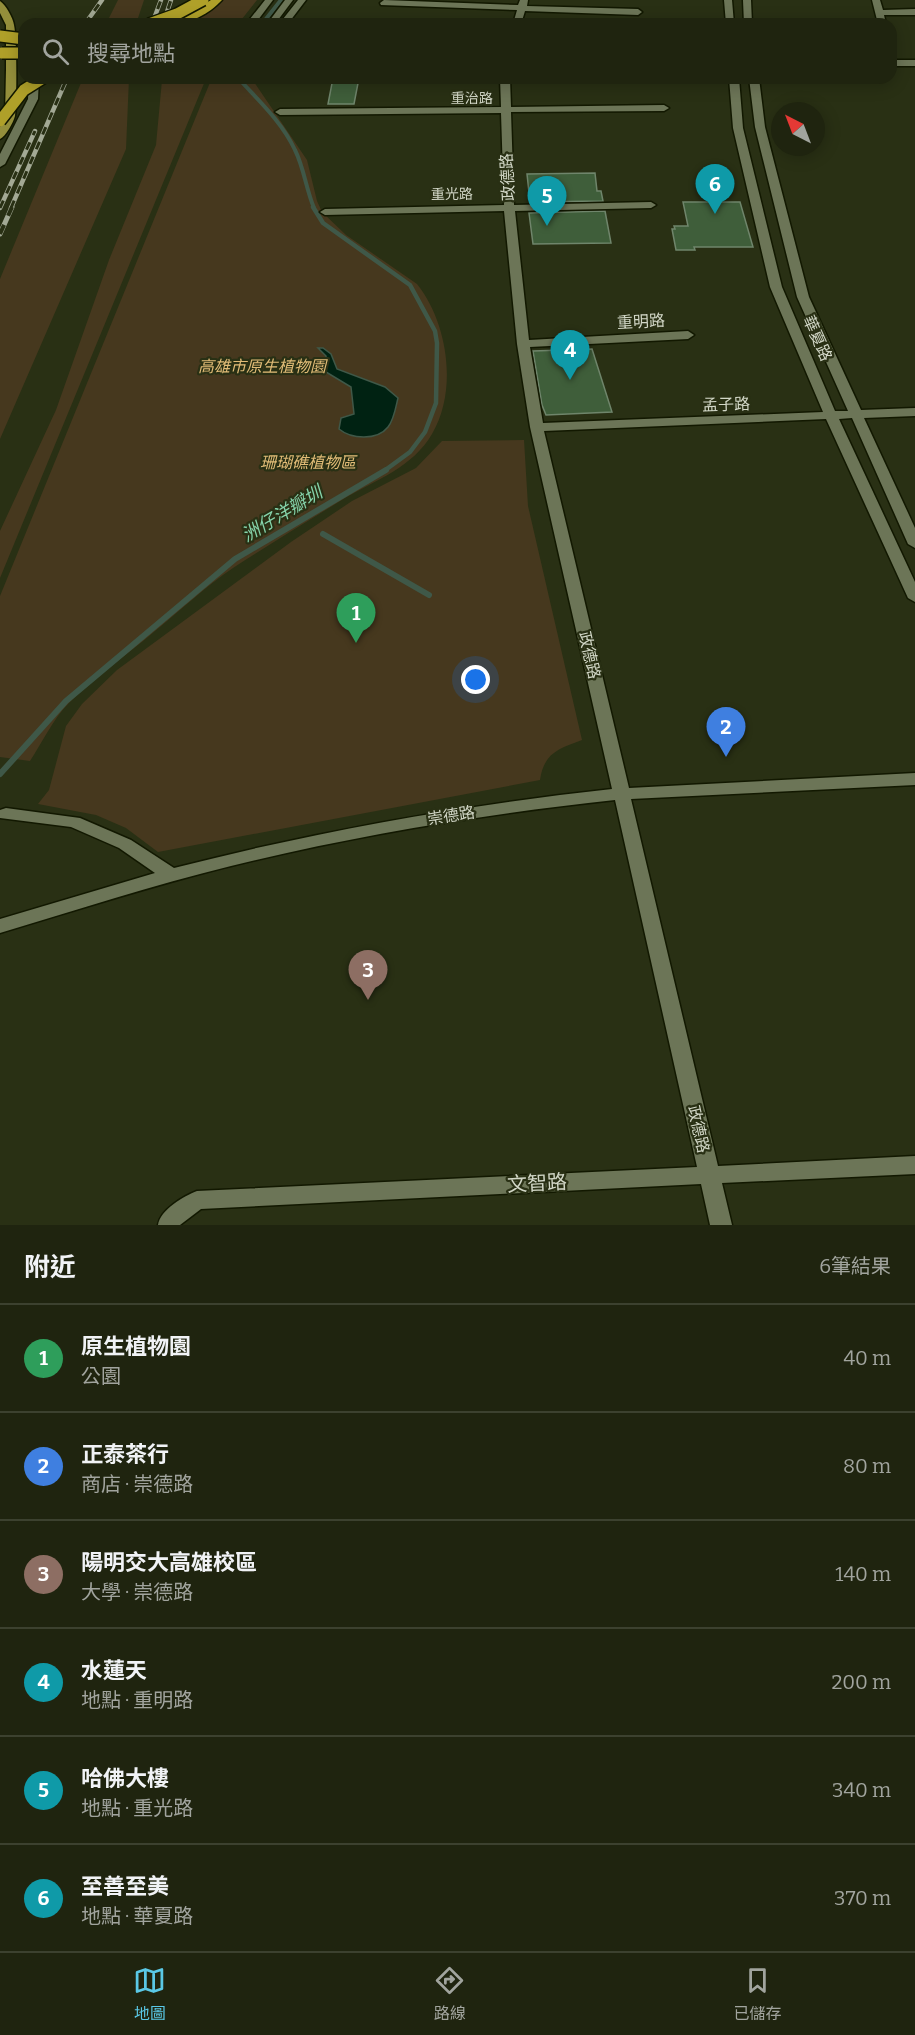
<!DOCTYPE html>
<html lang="zh-TW">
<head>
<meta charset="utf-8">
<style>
	:root { --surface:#1f240f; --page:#2c301d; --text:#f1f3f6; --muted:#a1a49e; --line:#3c412f; --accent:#5ac8e6 }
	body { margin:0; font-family:Bitter,"Noto Sans TC",serif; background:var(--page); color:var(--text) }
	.compass { position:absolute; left:771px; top:102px; width:54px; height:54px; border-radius:50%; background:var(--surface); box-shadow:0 3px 15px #0003; rotate:318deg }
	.you { position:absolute; left:476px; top:680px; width:21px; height:21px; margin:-15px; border:4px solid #fff; border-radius:50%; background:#1a73e8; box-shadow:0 0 0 9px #1a73e833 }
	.badge { display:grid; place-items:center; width:39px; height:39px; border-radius:50%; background:var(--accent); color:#fff; font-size:20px; font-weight:700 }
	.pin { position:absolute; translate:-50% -50px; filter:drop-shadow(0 2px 3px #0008) }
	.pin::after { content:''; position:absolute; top:32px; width:21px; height:18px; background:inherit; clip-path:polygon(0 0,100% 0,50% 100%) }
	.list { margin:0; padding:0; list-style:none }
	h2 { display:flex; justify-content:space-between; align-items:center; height:78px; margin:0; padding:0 24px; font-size:26px }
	h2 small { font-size:20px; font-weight:400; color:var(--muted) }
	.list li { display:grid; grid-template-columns:39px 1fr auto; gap:18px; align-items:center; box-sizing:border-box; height:108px; padding:0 24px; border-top:2px solid var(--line) }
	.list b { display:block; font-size:22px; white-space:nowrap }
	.list p { margin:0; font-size:20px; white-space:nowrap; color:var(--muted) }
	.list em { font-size:20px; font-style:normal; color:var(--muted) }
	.icon { flex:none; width:33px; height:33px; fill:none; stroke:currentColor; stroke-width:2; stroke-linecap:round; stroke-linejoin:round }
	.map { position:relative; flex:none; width:915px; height:1225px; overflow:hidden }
	.search { position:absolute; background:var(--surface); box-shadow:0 3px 15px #0003; left:18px; right:18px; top:18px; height:66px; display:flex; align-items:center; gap:15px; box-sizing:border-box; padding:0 21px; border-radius:18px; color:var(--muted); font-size:22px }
	.sheet { height:726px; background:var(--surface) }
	nav { display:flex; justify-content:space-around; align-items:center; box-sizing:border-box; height:84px; border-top:2px solid var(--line); background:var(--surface); font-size:16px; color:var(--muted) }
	nav a { display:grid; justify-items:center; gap:3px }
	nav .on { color:var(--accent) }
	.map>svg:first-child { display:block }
	.green { fill:#46381e }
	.water { fill:#002212; stroke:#3f5848; stroke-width:1.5 }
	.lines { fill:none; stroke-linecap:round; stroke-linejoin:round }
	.stream-far2 { stroke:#3f5848; stroke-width:4 }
	.stream-far1 { stroke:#3f5848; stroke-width:4.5 }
	.stream { stroke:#3f5848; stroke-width:6 }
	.building { fill:#3f5e3a; stroke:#6f856b; stroke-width:1.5 }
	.minor-casing { stroke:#121800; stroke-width:3 }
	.major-casing { stroke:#121800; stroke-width:3 }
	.highway-casing { stroke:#121800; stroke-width:3 }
	.minor { fill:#6c7557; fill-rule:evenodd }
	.major { fill:#948f3b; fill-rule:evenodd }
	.highway { fill:#afa029; fill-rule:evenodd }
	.rail-far1-casing { stroke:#a3a995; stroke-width:4.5 }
	.rail-casing { stroke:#a3a995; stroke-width:5 }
	.rail-far1 { stroke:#293014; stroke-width:3; stroke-dasharray:8; stroke-linecap:butt }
	.rail { stroke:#293014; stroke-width:4; stroke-dasharray:10; stroke-linecap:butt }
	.highway-bridge-casing { stroke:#121800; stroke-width:14; stroke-linecap:butt }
	.highway-bridge { stroke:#afa029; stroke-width:11 }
	.labels { text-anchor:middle; stroke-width:4.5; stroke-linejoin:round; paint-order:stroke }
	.far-street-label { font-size:14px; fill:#d2d7c7; stroke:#293014 }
	.street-label { font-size:16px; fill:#d2d7c7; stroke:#293014 }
	.park-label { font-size:16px; font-style:italic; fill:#e1bc77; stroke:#293014 }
	.water-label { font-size:18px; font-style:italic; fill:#85d3aa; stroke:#293014 }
	.near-street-label { font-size:20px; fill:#d2d7c7; stroke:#293014 }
</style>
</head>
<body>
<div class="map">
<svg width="915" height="1225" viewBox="0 0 915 1225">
	<rect width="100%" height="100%" fill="#293014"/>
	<!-- green -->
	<path class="green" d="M 118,0 L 144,0 L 136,24 L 106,24 Z
		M 190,0 L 257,0 L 238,24 L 178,24 Z
		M 83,78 L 129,78 L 126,149 L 0,439 L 0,279 Z
		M 162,80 L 205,81 L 0,578 L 0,531 L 56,410 L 109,260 L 156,145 Z
		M 211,80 L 254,82 L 307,160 L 317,201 L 322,212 L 346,235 L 417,284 C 448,323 458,390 432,434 C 413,467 376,480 345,498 C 308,521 270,544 233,568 C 206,586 181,610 155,631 C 127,655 94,677 68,704 C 53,719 42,743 30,761 L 0,757 L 0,596 Z
		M 524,440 L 528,506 L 582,740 C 558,749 544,753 540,780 L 158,852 L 126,828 L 96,815 L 38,804 L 49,790 L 66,726 L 82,704 L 117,670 L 291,542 L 352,501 L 416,468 L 442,441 Z"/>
	<!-- water -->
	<path class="water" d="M 318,348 L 323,348 L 331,354 L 337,369 L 385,387 L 398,398 C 396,406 394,420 388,427 C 377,441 351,439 339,429 L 341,418 L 354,414 L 351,387 L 326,372 L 326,356 Z"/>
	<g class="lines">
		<!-- stream-far2 -->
		<path class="stream-far2" d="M 262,24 L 281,0
			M 239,79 C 259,101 282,122 295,150 C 304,168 306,189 314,208"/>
		<!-- stream-far1 -->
		<path class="stream-far1" d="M 313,207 L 323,223 L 410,285 L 435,331 L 437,343 L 436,403 L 425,432 L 410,452 L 384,471"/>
		<!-- stream -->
		<path class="stream" d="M 323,534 L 429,595
			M 0,774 L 66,701 L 235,559 L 386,470"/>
	</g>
	<!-- building -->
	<path class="building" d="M 333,78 L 359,78 L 354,104 L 328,104 Z
		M 595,173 L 597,191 L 601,191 L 603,201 L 530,202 L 527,174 Z
		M 683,202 L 740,202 L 753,247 L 694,247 L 695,250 L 676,250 L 672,229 L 675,229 L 674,226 L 688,226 Z
		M 605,211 L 611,243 L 533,244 L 529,213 Z
		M 592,349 L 612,412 L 546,415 L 542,405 L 533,351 Z"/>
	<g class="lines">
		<!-- minor casing -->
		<g class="minor-casing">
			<path id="minor" d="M 265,0 L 273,0 L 255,24 L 246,24 Z
				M 285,0 L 293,0 L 275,24 L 267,24 Z
				M 298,0 L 306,0 L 290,21 L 284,21 L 283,19 Z
				M 384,0 L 518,5 L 520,0 L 528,0 L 527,6 L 638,9 L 642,12 L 638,15 L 525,11 L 521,24 L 513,24 L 517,10 L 381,5 L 380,3 Z
				M 724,0 L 732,0 L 734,24 L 726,24 Z
				M 743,0 L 751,0 L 752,24 L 744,24 Z
				M 872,0 L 880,0 L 883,10 L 915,9 L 915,15 L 884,15 L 886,24 L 878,24 Z
				M 891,60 L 915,60 L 915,66 L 891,66 Z
				M 29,78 L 39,78 L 38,99 L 5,164 L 0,167 L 0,154 L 28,99 Z
				M 500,78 L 510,78 L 511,107 L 664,105 L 669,108 L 664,111 L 511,112 L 514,205 L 651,202 L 656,205 L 651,208 L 515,211 L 529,340 L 688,331 L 694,335 L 688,339 L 530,347 L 543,423 L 823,412 L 770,287 L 733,128 L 729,78 L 739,78 L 743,128 L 782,287 L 835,411 L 848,411 L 797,297 L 755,127 L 749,78 L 759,78 L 765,127 L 809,297 L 861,410 L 915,408 L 915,416 L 864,418 L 915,528 L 915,548 L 908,544 L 852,418 L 839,419 L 915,582 L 915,602 L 908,598 L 826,419 L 544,431 L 629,788 L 915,773 L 915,785 L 631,799 L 718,1166 L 915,1156 L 915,1174 L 722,1183 L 732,1225 L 710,1225 L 701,1184 L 201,1209 L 180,1225 L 158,1225 C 160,1210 184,1196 197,1191 L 697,1167 L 615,800 C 485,814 357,835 231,866 C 153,885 77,910 0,933 L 0,919 L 155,873 L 119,848 L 71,827 L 0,818 L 0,810 L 6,808 L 80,818 L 131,840 L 174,868 C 318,831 464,805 612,789 L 530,427 L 517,344 L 504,211 L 325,215 L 320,212 L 325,209 L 504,205 L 501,113 L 280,115 L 275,112 L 280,109 L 501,107 Z"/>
		</g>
		<!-- major casing -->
		<g class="major-casing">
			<path id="major" d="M 0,1 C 6,5 13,18 14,25 C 17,38 17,103 15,116 C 13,123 6,136 0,139 L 0,127 L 5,117 L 6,69 L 6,25 L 0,13 Z"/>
		</g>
		<!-- highway casing -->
		<g class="highway-casing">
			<path id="highway" d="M 211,0 L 222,0 C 209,14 190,24 171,24 Z"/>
		</g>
		<!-- minor -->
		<use href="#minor" class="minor"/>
		<!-- major -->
		<use href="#major" class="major"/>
		<!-- highway -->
		<use href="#highway" class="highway"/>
		<!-- rail-far1 casing -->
		<g class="rail-far1-casing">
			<path id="rail-far1" d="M 85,24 L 102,0
				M 152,24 L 161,0
				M 163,24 L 171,0
				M 0,208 L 35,131
				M 11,208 L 67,78"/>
		</g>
		<!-- rail casing -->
		<g class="rail-casing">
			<path id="rail" d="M 0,234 L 12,207"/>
		</g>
		<!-- rail-far1 -->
		<use href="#rail-far1" class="rail-far1"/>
		<!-- rail -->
		<use href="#rail" class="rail"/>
		<!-- highway-bridge casing -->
		<g class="highway-bridge-casing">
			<path id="highway-bridge" d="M 149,24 L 177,14 L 203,0
				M 0,36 L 24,39
				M 2,53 L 24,53
				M 0,121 L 24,90 L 43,78"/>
		</g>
		<!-- highway-bridge -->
		<use href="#highway-bridge" class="highway-bridge"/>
	</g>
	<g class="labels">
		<!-- far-street labels -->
		<g class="far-street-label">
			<text x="472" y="103">重治路</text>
			<text transform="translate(452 194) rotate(-1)" y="5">重光路</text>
		</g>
		<!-- street labels -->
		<g class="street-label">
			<text transform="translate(507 177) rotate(-93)" y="6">政德路</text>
			<text transform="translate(641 321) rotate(-3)" y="6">重明路</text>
			<text transform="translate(818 338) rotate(66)" y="6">華夏路</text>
			<text transform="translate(726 404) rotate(-2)" y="6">孟子路</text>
			<text transform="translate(590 655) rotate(77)" y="6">政德路</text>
			<text transform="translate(451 815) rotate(-9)" y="6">崇德路</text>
			<text transform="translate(699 1129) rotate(77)" y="6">政德路</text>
		</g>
		<!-- park labels -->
		<g class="park-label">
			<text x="262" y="372">高雄市原生植物園</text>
			<text x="308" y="468">珊瑚礁植物區</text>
		</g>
		<!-- water labels -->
		<g class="water-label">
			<text transform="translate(282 514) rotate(-31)" y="6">洲仔洋瓣圳</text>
		</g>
		<!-- near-street labels -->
		<g class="near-street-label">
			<text transform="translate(537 1183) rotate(-3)" y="7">文智路</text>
		</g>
	</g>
</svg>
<svg class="compass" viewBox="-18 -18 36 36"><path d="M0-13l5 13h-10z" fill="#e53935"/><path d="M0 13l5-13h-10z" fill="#a1a49e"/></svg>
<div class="you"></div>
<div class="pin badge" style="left:356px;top:643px;background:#2e9e5b">1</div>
<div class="pin badge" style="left:726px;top:757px;background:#3f7fe0">2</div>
<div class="pin badge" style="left:368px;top:1000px;background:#8d6e63">3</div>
<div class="pin badge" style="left:570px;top:380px;background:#0f9aa8">4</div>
<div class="pin badge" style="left:547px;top:226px;background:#0f9aa8">5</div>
<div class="pin badge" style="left:715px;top:214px;background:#0f9aa8">6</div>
<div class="search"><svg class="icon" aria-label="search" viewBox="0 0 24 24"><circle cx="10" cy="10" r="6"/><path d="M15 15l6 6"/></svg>搜尋地點</div>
</div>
<section class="sheet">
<h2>附近<small>6筆結果</small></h2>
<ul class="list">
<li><span class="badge" style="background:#2e9e5b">1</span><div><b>原生植物園</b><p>公園</p></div><em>40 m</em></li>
<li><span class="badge" style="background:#3f7fe0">2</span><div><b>正泰茶行</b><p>商店 · 崇德路</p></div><em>80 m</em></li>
<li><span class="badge" style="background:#8d6e63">3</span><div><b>陽明交大高雄校區</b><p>大學 · 崇德路</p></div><em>140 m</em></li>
<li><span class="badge" style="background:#0f9aa8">4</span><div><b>水蓮天</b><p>地點 · 重明路</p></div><em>200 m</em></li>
<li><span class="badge" style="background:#0f9aa8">5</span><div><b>哈佛大樓</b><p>地點 · 重光路</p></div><em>340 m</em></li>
<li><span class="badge" style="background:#0f9aa8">6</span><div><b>至善至美</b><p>地點 · 華夏路</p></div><em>370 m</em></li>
</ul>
</section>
<nav>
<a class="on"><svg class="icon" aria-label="map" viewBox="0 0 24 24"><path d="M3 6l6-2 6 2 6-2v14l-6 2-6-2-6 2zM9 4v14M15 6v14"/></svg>地圖</a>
<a><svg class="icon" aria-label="directions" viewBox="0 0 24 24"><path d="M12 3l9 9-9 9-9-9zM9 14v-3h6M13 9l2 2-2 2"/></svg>路線</a>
<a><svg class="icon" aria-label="saved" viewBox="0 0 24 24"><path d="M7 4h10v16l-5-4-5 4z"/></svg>已儲存</a>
</nav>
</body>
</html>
